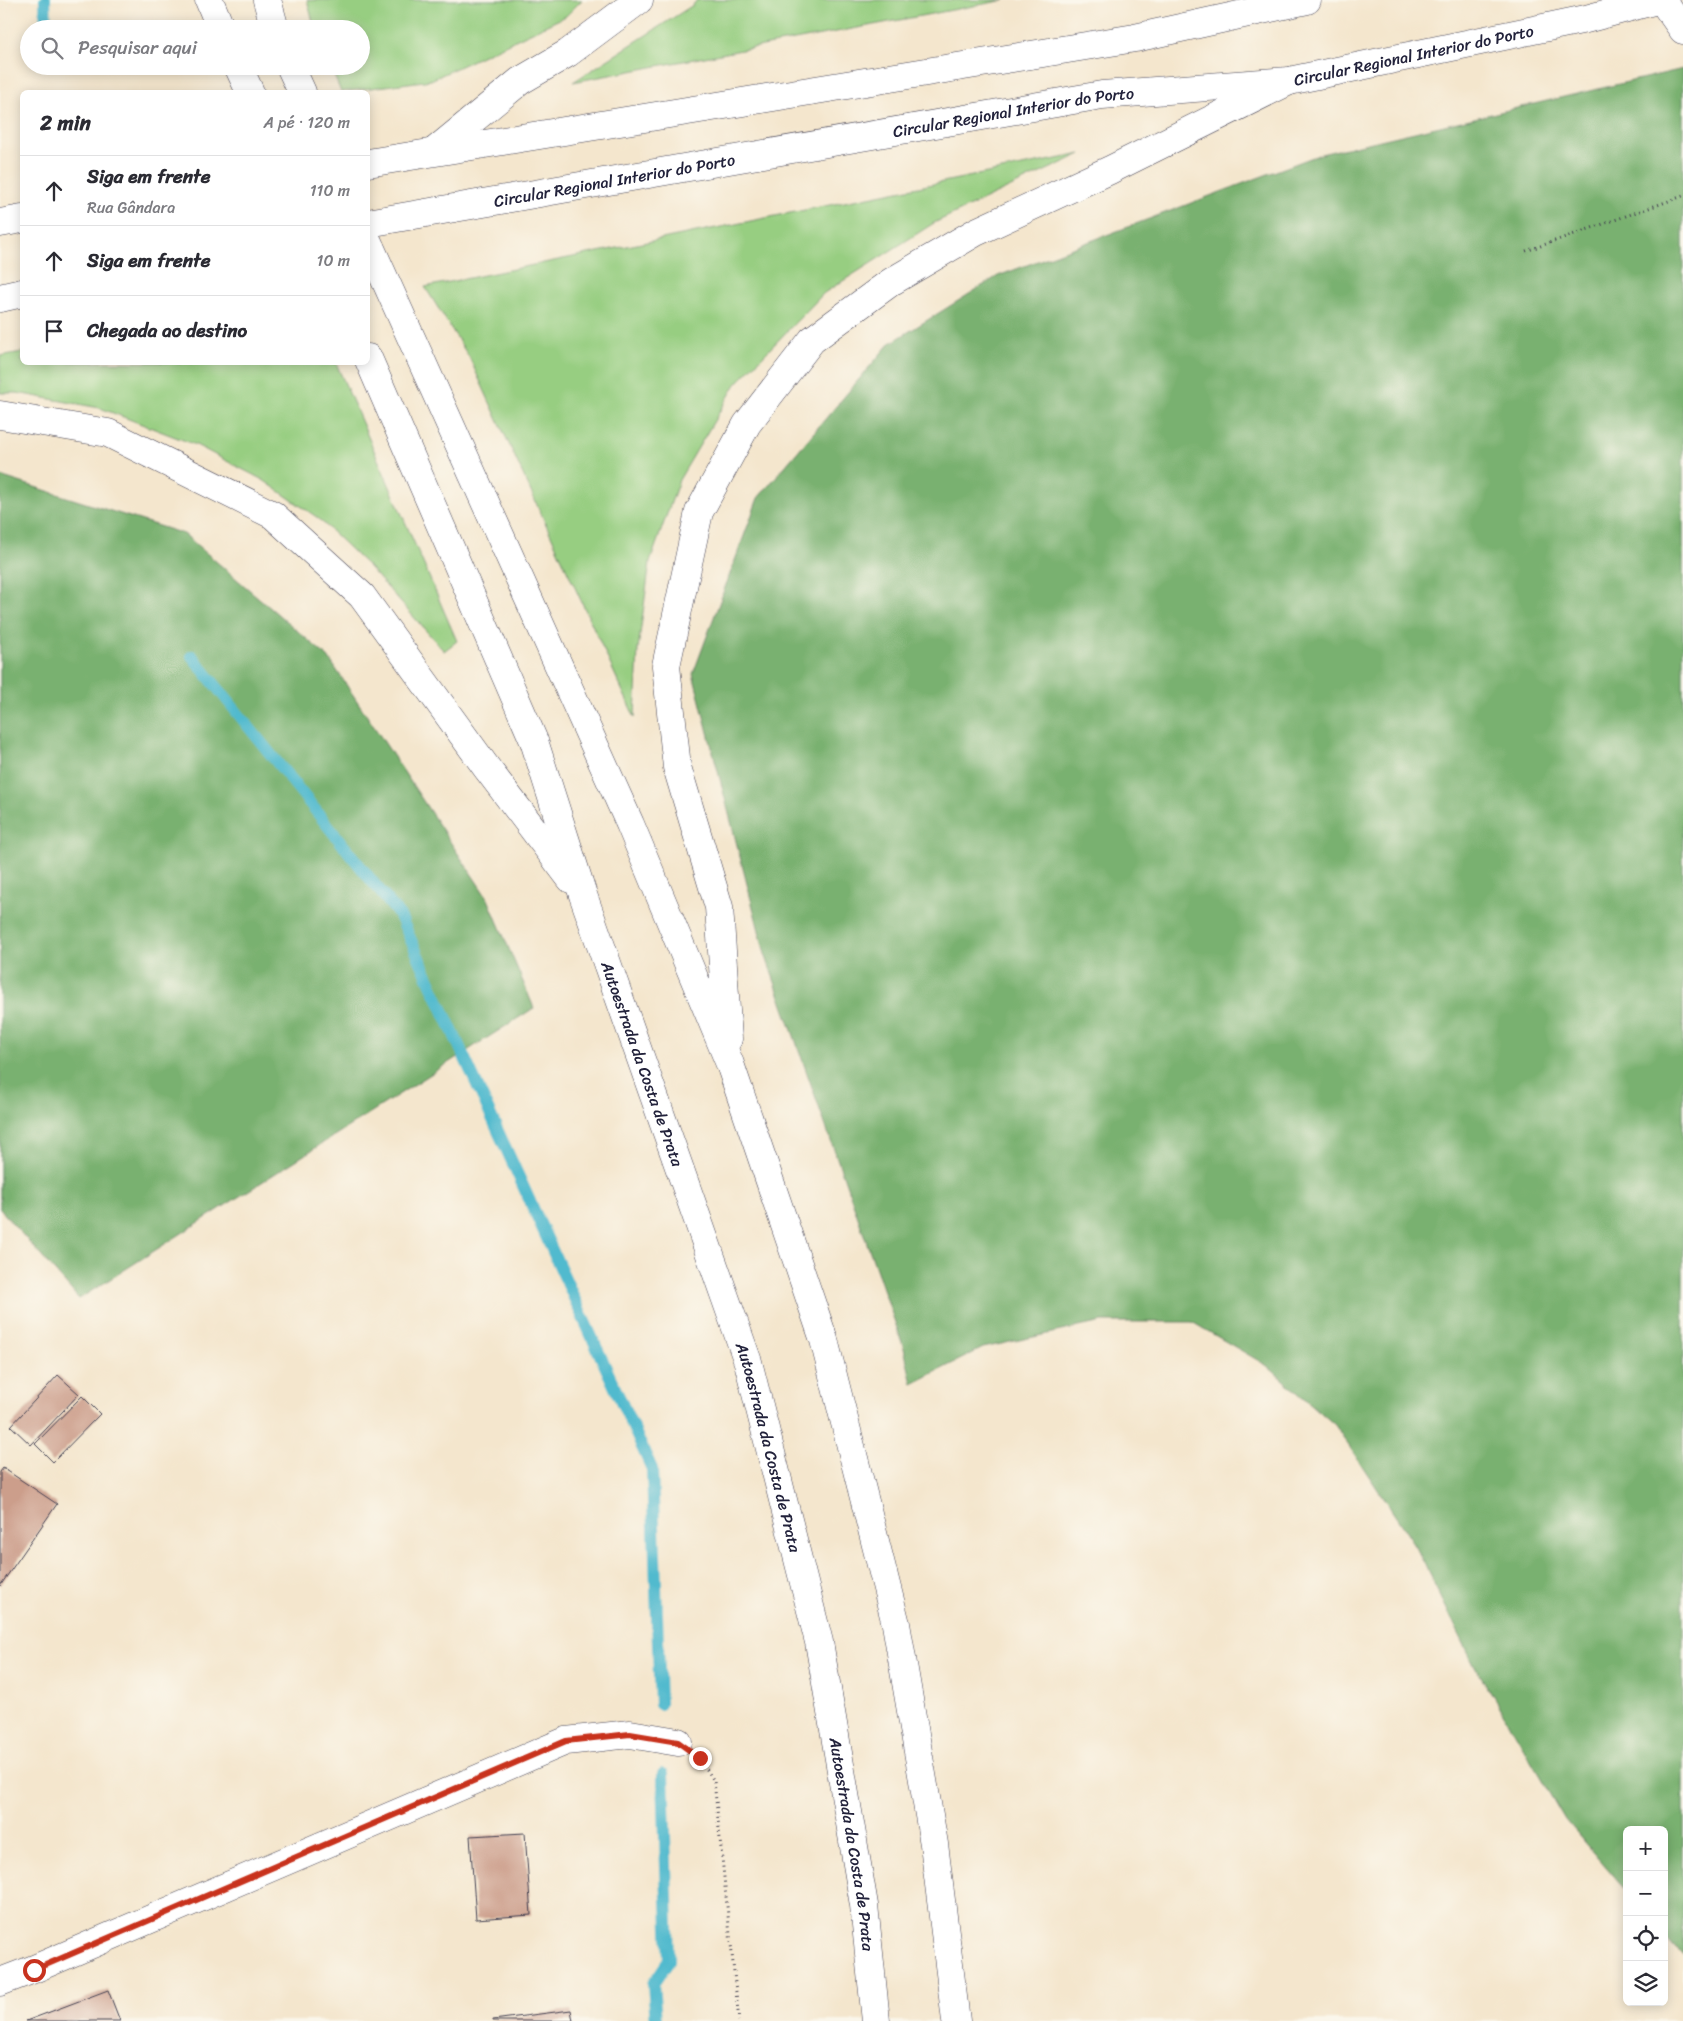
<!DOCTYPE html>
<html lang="pt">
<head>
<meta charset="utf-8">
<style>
	:root { --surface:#fff; --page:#f2f2f3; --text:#2b2b33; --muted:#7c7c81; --line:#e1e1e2 }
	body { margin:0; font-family:Sriracha,sans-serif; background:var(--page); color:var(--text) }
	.controls { position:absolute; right:15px; bottom:15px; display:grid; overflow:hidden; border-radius:8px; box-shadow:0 2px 12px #0003 }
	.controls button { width:45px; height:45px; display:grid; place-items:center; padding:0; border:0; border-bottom:1px solid var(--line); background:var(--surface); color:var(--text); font:25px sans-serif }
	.stop { position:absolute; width:15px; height:15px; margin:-11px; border:4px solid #c8321e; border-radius:50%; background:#fff }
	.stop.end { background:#c8321e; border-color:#fff; box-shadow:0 1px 5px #0008 }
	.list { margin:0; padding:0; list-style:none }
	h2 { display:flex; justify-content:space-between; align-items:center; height:65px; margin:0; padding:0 20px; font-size:21px }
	h2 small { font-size:16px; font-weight:400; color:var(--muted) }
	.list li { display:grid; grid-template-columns:32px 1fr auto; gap:15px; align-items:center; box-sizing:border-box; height:70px; padding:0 20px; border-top:1px solid var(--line) }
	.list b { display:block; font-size:19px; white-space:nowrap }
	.list p { margin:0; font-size:16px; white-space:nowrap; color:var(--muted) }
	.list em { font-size:16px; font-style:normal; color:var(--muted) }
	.icon { flex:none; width:28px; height:28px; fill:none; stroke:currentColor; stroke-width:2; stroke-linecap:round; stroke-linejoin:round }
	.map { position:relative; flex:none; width:1683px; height:2021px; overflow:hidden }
	.search { position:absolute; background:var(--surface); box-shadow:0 2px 12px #0003; left:20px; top:20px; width:350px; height:55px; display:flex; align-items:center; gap:12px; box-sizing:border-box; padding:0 18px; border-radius:28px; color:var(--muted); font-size:19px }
	.panel { position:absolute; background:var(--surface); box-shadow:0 2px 12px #0003; left:20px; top:90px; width:350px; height:275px; border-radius:8px }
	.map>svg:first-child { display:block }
	.green { fill:#97ce81; stroke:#5c785e }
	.forest { fill:#79b16f; stroke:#4e6a55 }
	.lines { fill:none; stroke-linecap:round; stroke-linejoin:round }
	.stream { stroke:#51bace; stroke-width:12 }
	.building { fill:#cc9e8b }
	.minor-casing { stroke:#423f51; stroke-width:29 }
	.tertiary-casing { stroke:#423f51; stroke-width:29 }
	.motorway-casing { stroke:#423f51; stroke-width:29 }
	.path { stroke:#423f51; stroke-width:3; stroke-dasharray:1 4; stroke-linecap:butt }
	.minor { stroke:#fff; stroke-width:28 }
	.tertiary { stroke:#fff; stroke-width:28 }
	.motorway { stroke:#fff; stroke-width:28 }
	.route { stroke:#c8321e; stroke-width:6 }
	.labels { text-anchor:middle; stroke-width:4.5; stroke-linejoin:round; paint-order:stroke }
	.street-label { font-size:16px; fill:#22223b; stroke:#fbf7ec }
</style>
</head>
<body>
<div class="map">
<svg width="1683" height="2021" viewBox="0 0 1683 2021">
	<rect width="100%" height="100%" fill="#fbf7ec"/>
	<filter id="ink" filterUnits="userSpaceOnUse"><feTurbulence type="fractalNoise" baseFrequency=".02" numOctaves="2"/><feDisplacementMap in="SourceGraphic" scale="10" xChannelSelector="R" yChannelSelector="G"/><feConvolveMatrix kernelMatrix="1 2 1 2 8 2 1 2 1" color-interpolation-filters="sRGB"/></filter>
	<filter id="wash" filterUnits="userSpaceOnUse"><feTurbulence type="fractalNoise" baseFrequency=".0096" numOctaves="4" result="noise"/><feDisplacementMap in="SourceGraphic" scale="20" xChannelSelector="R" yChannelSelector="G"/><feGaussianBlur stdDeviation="1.12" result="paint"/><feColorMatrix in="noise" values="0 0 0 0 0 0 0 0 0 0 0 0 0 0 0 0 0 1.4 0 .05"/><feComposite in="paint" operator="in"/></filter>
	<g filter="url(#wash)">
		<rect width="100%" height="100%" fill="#f4e6cd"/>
		<!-- green -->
		<path class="green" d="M 307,0 L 582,0 L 566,16 L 431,80 L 341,92 L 330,66 L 361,66 L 361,29 L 315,29 Z
			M 697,0 L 1005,0 L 573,82 L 693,5 Z
			M 1081,154 L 934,223 L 824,293 L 736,384 L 679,480 L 650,562 L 638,649 L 635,718 L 469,357 L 425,287 Z
			M 22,352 L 22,362 L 336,363 L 457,641 L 444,651 L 370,568 L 318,518 L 263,480 L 196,445 L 100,408 L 17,393 L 0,393 L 0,356 Z"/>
		<!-- forest -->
		<path class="forest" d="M 1683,69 L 1683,1956 L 1664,1934 L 1664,1830 L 1627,1830 L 1627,1891 L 1565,1819 L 1475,1666 L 1416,1547 L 1335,1425 L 1266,1365 L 1192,1322 L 1102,1322 L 983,1348 L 912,1384 L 904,1348 L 765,954 L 693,674 L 758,498 L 889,344 L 998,276 L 1321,154 Z
			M 0,476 L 184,534 L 328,657 L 488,899 L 534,1008 L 79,1299 L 0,1209 Z"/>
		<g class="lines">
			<!-- stream -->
			<path class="stream" d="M 45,0 L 46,29
				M 192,656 L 400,916 L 652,1469 L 660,1704
				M 656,2021 L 653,1984 L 669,1960 L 663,1774"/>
		</g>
		<g id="blocks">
			<!-- building -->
			<path class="building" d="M 58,1375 L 79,1394 L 31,1445 L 11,1426 Z
				M 82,1396 L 100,1414 L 53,1462 L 35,1444 Z
				M 3,1468 L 57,1504 L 0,1586 L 0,1472 Z
				M 525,1833 L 531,1915 L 476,1919 L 470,1836 Z
				M 108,1990 L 120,2021 L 26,2021 Z
				M 571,2010 L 573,2021 L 493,2021 L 493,2020 Z"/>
		</g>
	</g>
	<g filter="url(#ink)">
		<use href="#blocks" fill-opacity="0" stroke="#423f51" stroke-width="1"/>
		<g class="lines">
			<!-- minor casing -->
			<g class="minor-casing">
				<path id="minor" d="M 0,1982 L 34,1969 L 566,1741 L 630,1734 L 678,1742"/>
			</g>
			<!-- tertiary casing -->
			<g class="tertiary-casing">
				<path id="tertiary" d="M 1662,0 L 1683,30"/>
			</g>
			<!-- motorway casing -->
			<g class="motorway-casing">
				<g id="motorway">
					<path d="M 209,0 L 221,29"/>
					<path d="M 267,0 L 275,29"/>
					<path d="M 238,66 L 250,92"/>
					<path d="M 290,66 L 302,92"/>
					<path d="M 436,150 L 520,81 L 568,53 L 639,0"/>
					<path d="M 368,163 L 1135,38 L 1307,0"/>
					<path d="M 0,223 L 22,219"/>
					<path id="s1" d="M 368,223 L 1102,95 L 1289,81 L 1586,19 L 1657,0"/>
					<path d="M 368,242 L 630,824 L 730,1064 L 824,1340 L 896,1624 L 934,1844 L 956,2021"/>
					<path d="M 0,298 L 22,293"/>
					<path id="s2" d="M 368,358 L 534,741 L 583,895 L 748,1362 L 819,1642 L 864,1905 L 876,2021"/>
					<path d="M 0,415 L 108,433 L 273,515 L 362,596 L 486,767 L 571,879"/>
					<path d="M 728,1039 L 719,907 L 677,767 L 666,666 L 699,512 L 747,424 L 812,340 L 891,282 L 976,232 L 1110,170 L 1289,81"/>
				</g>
			</g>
			<!-- path -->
			<path class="path" d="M 1526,251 L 1683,196
				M 704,1765 L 714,1781 L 739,2021"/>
			<!-- minor -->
			<use href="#minor" class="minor"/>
			<!-- tertiary -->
			<use href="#tertiary" class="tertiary"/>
			<!-- motorway -->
			<use href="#motorway" class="motorway"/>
		</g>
	</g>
	<g class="lines" filter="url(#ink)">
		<!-- route -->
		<path class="route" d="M 34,1970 L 566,1741 L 630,1734 L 678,1742 L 700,1758"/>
	</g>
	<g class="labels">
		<!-- street labels -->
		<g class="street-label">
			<text dy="6" stroke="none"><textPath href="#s1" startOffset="1060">Circular Regional Interior do Porto</textPath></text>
			<text dy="6" stroke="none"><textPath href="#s1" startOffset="655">Circular Regional Interior do Porto</textPath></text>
			<text dy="6" stroke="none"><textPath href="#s1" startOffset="250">Circular Regional Interior do Porto</textPath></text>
			<text dy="6" stroke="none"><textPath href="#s2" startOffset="758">Autoestrada da Costa de Prata</textPath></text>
			<text dy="6" stroke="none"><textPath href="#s2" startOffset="1162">Autoestrada da Costa de Prata</textPath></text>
			<text dy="6" stroke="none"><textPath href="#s2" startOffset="1568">Autoestrada da Costa de Prata</textPath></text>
		</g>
	</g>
</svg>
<div class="controls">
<button>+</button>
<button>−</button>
<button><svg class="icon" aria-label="locate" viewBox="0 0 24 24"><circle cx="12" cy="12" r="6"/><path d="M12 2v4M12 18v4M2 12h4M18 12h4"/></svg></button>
<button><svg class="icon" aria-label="layers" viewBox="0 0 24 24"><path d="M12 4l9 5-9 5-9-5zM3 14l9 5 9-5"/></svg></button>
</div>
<div class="stop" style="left:34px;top:1970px"></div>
<div class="stop end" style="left:700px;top:1758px"></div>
<div class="search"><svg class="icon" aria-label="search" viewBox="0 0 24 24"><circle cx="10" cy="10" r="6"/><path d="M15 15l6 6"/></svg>Pesquisar aqui</div>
<section class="panel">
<h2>2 min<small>A pé · 120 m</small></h2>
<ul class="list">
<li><svg class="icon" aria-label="ahead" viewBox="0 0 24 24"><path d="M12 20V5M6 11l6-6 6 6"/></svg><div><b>Siga em frente</b><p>Rua Gândara</p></div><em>110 m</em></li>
<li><svg class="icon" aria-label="ahead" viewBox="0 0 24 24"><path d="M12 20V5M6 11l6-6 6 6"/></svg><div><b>Siga em frente</b></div><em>10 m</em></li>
<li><svg class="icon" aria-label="arrive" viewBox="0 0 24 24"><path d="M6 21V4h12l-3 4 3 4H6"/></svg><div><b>Chegada ao destino</b></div></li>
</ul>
</section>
</div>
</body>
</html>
